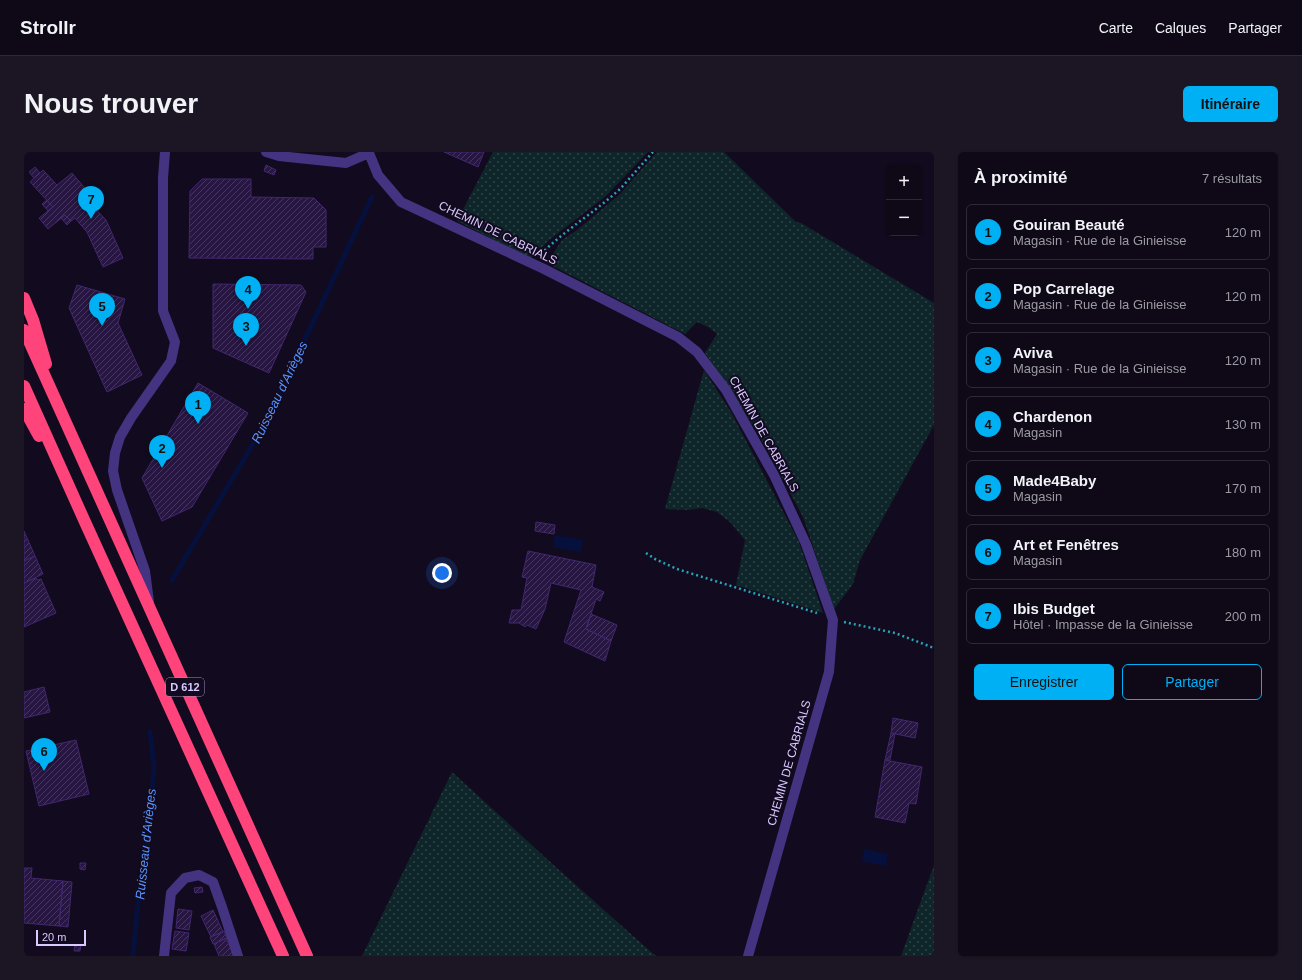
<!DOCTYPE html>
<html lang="fr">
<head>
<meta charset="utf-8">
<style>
	:root { --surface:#0e0817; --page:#1c1624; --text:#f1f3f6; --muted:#9b9aa1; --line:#2e2936; --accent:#00b0f4 }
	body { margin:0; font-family:Arial,sans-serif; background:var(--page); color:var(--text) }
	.controls { position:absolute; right:12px; top:12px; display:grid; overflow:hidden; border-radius:6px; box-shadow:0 1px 3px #0004 }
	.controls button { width:36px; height:36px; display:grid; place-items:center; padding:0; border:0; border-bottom:1px solid var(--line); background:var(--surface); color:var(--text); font:20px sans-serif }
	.scale { position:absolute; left:12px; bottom:10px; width:50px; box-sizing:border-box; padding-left:4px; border:2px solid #d9c9ff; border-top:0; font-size:11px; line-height:14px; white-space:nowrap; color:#d9c9ff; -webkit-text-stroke:3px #120b1f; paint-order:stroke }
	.you { position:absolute; left:418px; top:421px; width:14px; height:14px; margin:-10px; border:3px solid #fff; border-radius:50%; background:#1a73e8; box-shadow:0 0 0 6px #1a73e833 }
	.badge { display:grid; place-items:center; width:26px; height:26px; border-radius:50%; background:var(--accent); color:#111; font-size:13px; font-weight:700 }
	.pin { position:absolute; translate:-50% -33px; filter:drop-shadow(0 1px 2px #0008) }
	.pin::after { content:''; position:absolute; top:21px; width:14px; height:12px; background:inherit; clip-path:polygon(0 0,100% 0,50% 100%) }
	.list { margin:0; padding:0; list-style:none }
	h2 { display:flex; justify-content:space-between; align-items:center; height:52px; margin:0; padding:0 16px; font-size:17px }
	h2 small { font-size:13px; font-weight:400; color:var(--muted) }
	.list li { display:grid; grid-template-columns:26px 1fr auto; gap:12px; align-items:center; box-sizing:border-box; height:56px; margin:0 8px 8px; padding:0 8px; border:1px solid var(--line); border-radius:6px }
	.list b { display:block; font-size:15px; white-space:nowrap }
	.list p { margin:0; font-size:13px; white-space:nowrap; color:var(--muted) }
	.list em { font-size:13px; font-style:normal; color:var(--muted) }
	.actions { display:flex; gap:8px; padding:12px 16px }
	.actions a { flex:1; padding:9px 0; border:1px solid var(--accent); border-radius:6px; text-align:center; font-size:14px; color:var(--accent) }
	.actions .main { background:var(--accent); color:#111 }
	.map { position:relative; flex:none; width:910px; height:804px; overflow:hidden; border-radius:6px }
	header { display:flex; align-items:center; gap:24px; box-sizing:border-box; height:56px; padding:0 20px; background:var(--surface); border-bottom:1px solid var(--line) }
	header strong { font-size:19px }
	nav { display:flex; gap:22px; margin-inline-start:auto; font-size:14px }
	.intro { display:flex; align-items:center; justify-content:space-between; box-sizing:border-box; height:96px; padding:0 24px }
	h1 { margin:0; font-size:28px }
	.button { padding:10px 18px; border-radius:6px; background:var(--accent); color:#111; font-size:14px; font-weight:700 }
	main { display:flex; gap:24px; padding:0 24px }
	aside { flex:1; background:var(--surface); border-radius:6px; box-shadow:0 1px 3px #0004 }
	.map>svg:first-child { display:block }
	.grass { fill:url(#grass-dots) }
	.water { fill:#06103d }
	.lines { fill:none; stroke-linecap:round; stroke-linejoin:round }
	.stream { stroke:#06103d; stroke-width:5 }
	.building { fill:url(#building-hatch); stroke:#42276f }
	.path { stroke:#26a5b6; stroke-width:2.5; stroke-dasharray:2 3; stroke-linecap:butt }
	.minor { stroke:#443381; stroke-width:10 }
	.highway { stroke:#ff447c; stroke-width:12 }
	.labels { text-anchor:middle; stroke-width:4; stroke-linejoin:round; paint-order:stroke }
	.shield { fill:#120b1f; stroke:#9d90bc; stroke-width:1 }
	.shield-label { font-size:11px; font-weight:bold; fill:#d9c9ff }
	.street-label { font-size:12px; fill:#d9c9ff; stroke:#120b1f }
	.water-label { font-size:13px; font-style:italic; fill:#5793ff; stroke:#120b1f }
</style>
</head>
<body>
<header>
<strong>Strollr</strong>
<nav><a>Carte</a><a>Calques</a><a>Partager</a></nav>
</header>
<div class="intro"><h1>Nous trouver</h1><a class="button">Itinéraire</a></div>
<main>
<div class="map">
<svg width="910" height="804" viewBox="0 0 910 804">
	<defs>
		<pattern id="grass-dots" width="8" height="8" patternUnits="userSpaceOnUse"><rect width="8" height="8" fill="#0e2629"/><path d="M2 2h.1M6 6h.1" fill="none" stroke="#304449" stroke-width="1.8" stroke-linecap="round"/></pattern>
		<pattern id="building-hatch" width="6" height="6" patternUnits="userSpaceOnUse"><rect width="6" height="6" fill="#271641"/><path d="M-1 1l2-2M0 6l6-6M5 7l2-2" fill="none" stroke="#46375e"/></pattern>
	</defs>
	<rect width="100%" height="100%" fill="#120b1f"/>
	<!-- grass -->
	<path class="grass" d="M 469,0 L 624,0 L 582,44 L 524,89 L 506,107 L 433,69 Z
		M 633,0 L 700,0 L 772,70 L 777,71 L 910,151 L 910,273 L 836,408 L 829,432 L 810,457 L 779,365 L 735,283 L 681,201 L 693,182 L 686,176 L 673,170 L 661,182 L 523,111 L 538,88 L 553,78 L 595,43 Z
		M 680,218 L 707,260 L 775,390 L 799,461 L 712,433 L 721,388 L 706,370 L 693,360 L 678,356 L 664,358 L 641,357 Z
		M 428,620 L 535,718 L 627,800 L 633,804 L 338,804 Z
		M 910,713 L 910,804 L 877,804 Z"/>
	<!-- water -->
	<path class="water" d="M 531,383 L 559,388 L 557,400 L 529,395 Z
		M 840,697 L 864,702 L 862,714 L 838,709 Z"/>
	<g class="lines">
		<!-- stream -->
		<path class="stream" d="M 148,428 L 242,270 L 348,45
			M 109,804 L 114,750 L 126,665 L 130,615 L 126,580"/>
	</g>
	<!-- building -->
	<path class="building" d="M 420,0 L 460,0 L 454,15 Z
		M 242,13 L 252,18 L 250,23 L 240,19 Z
		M 11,15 L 16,21 L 10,26 L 5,20 Z
		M 19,18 L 33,33 L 48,21 L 71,48 L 67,52 L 82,68 L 99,106 L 79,115 L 63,80 L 51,66 L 47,69 L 41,63 L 24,77 L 15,66 L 29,55 L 6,30 Z
		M 178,27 L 227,27 L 227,45 L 290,46 L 302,58 L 302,95 L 289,95 L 289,107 L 165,106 L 166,39 Z
		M 23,48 L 29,55 L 24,59 L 18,52 Z
		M 41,63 L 47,69 L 43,73 L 37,66 Z
		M 189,132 L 277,133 L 282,140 L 245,221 L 189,196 Z
		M 53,133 L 101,147 L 94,171 L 118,223 L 83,240 L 45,156 Z
		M 174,231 L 224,261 L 168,355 L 138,369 L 118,326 Z
		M 512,370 L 531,373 L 530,382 L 511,379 Z
		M 0,379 L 11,404 L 0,409 Z
		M 504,399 L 572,413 L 568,435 L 580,440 L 576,449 L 572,447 L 562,477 L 587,489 L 581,509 L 540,490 L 557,438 L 527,431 L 521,457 L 512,477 L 503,473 L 501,475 L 495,471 L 485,471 L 488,458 L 497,458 L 503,426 L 498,425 Z
		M 11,404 L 19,422 L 0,431 L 0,409 Z
		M 12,426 L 13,428 L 17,427 L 32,461 L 0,475 L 0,431 Z
		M 567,462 L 593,473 L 587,489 L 562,477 Z
		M 20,535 L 26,560 L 0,566 L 0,540 Z
		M 869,566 L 894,571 L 891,586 L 867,581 Z
		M 867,581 L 871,582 L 866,608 L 861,608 Z
		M 52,588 L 65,642 L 15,654 L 2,599 Z
		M 861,608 L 898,615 L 892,652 L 885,651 L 881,671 L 851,665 Z
		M 56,711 L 62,711 L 61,718 L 56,717 Z
		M 0,716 L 8,716 L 7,726 L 39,729 L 35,774 L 0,771 Z
		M 39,729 L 48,730 L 44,775 L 35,774 Z
		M 178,735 L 179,740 L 171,741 L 170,736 Z
		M 154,757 L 168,759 L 165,778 L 152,776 Z
		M 189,758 L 199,780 L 187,785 L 177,764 Z
		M 151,779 L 165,781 L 162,799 L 148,797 Z
		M 200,779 L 203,786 L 189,792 L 186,785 Z
		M 202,786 L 210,804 L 195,804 L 190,792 Z
		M 51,793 L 57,793 L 56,799 L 50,799 Z"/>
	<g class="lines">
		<!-- path -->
		<path class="path" d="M 517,102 C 541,78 571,60 596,37 C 607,25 618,12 629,0
			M 622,401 L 631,407 L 653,417 L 793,461
			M 820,470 L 871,481 L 910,496"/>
		<!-- minor -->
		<path class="minor" d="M 242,0 L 255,4 L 322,11 L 345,1
			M 345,1 L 354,23 L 377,50 L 520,117 L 654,185 L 673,200 L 702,238 L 750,323 L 782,392 L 809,468 L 805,520 L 724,804
			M 125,450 L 121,419 L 93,338 L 89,319 L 91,301 L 96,285 L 107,266 L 147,209 L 151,190 L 139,159 L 139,26 L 141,0
			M 140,804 L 147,741 L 161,726 L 175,723 L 189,730 L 198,755 L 214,804"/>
		<!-- highway -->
		<path class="highway" d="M 0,146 L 9,168 L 22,212
			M 0,178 L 283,804
			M 0,234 L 61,370 L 259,804
			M 0,257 L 15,284"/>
	</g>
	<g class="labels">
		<!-- shield labels -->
		<rect class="shield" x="142" y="526" width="38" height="18" rx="3"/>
		<g class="shield-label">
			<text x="161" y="539">D 612</text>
		</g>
		<!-- street labels -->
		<g class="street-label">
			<text transform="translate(474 81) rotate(26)" y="4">CHEMIN DE CABRIALS</text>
			<text transform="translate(740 282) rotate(61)" y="4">CHEMIN DE CABRIALS</text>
			<text transform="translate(765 611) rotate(-74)" y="4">CHEMIN DE CABRIALS</text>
		</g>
		<!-- water labels -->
		<g class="water-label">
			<text transform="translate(255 240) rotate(-64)" y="5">Ruisseau d'Arièges</text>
			<text transform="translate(121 692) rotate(-84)" y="5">Ruisseau d'Arièges</text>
		</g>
	</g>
</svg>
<div class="controls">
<button>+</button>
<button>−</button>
</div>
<div class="scale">20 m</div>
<div class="you"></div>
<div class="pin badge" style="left:174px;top:272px">1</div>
<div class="pin badge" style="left:138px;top:316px">2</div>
<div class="pin badge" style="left:222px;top:194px">3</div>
<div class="pin badge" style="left:224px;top:157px">4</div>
<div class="pin badge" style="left:78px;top:174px">5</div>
<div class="pin badge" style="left:20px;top:619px">6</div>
<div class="pin badge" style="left:67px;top:67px">7</div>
</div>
<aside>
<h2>À proximité<small>7 résultats</small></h2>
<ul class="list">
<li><span class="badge">1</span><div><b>Gouiran Beauté</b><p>Magasin · Rue de la Ginieisse</p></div><em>120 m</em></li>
<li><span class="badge">2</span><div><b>Pop Carrelage</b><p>Magasin · Rue de la Ginieisse</p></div><em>120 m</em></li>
<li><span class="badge">3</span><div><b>Aviva</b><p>Magasin · Rue de la Ginieisse</p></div><em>120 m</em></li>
<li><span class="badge">4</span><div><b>Chardenon</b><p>Magasin</p></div><em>130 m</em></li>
<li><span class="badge">5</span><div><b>Made4Baby</b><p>Magasin</p></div><em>170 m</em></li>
<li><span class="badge">6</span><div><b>Art et Fenêtres</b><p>Magasin</p></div><em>180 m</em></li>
<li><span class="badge">7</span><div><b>Ibis Budget</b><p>Hôtel · Impasse de la Ginieisse</p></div><em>200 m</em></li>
</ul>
<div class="actions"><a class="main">Enregistrer</a><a>Partager</a></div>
</aside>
</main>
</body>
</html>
